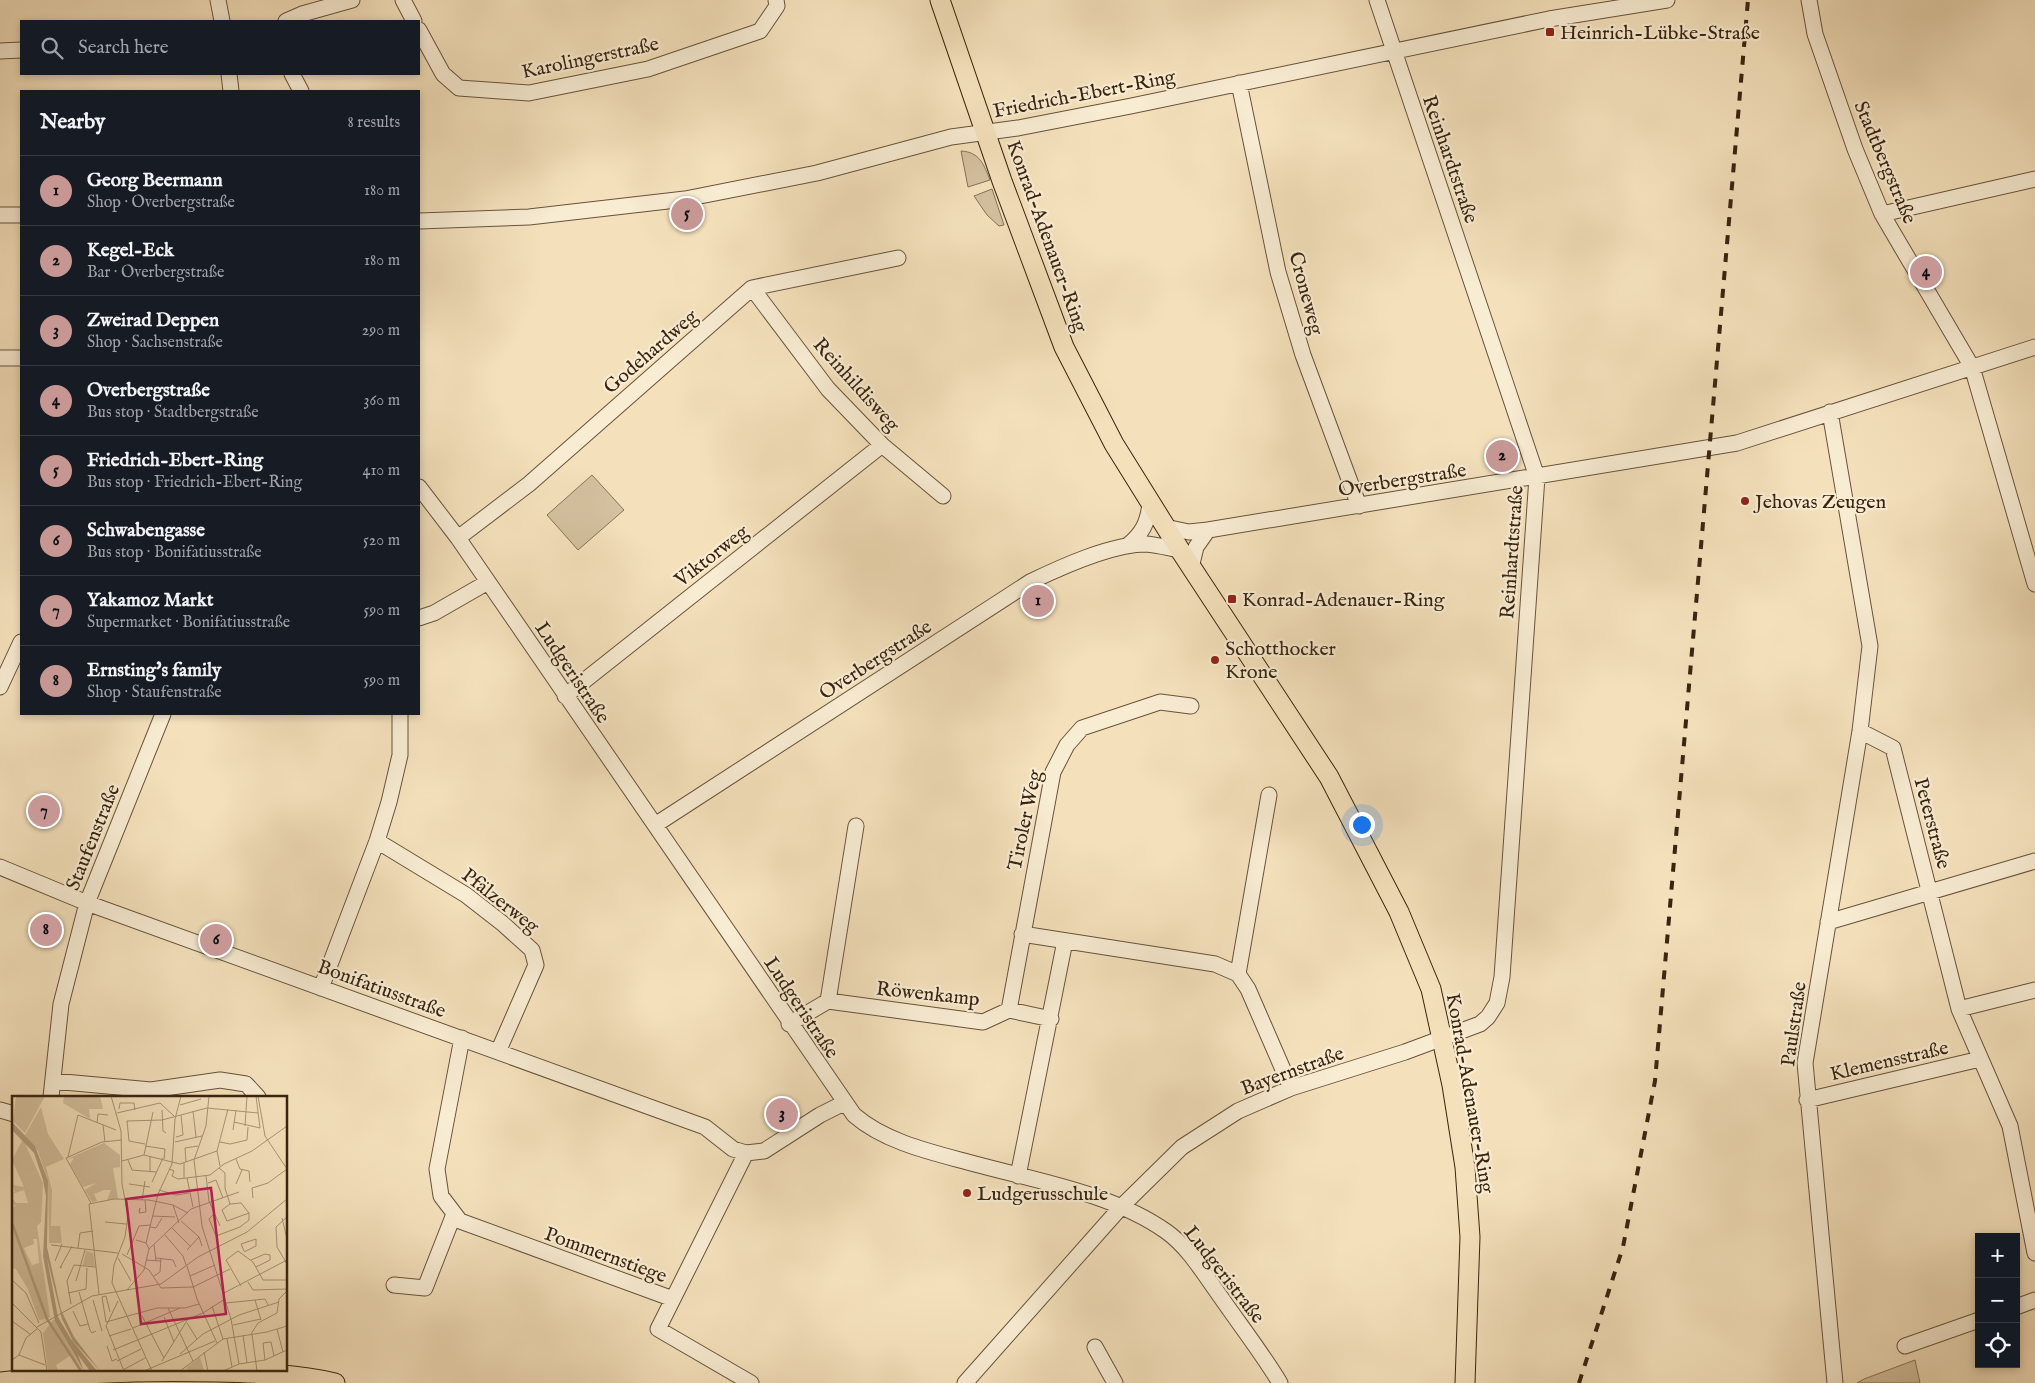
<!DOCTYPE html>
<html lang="en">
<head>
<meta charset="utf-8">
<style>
	:root { --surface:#171b24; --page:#20242c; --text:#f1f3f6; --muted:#9ea1a6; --line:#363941; --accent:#c59692 }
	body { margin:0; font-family:"IM FELL English",serif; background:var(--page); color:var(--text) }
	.controls { position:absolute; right:15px; bottom:15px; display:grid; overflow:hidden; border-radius:0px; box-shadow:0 2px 8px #0003 }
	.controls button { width:45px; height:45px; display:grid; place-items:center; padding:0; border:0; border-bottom:1px solid var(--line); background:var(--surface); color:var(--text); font:25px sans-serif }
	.you { position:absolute; left:1361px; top:824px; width:18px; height:18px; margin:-12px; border:4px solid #fff; border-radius:50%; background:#1a73e8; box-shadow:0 0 0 8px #1a73e833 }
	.badge { display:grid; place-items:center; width:32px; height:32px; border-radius:50%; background:var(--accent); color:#111; font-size:16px; font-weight:700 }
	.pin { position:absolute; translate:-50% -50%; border:2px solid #fff; box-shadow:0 1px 5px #0006 }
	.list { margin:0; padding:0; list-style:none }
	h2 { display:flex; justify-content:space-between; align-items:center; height:65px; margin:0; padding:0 20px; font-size:21px }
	h2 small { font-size:16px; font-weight:400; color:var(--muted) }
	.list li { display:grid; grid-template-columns:32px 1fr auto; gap:15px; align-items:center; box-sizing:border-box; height:70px; padding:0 20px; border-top:1px solid var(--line) }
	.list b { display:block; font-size:19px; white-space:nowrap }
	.list p { margin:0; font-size:16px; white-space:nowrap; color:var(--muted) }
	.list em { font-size:16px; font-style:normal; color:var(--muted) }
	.icon { flex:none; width:28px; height:28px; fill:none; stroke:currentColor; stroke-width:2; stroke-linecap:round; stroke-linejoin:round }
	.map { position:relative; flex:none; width:2035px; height:1383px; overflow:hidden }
	.search { position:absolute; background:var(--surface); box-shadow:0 2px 8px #0003; left:20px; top:20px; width:400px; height:55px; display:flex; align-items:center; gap:12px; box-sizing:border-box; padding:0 18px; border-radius:0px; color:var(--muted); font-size:19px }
	.panel { position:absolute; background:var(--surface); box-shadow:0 2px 8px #0003; left:20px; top:90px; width:400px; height:625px; border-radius:0px }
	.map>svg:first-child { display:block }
	.green { fill:#d4c19f; stroke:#867258 }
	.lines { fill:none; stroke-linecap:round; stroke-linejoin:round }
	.minor-casing { stroke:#68533b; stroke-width:17 }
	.major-casing { stroke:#392410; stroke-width:21 }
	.minor { stroke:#f8ecd3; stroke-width:15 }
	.major { stroke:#f4e1bc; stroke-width:19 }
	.rail { stroke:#392410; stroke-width:4; stroke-dasharray:9 9; stroke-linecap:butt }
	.poi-dot { fill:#8f2418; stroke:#f8ecd3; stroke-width:2 }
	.labels { text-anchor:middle; stroke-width:4.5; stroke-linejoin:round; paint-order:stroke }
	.poi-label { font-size:20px; fill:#392410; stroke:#f8ecd3; text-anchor:start }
	.street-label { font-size:20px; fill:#392410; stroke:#f8ecd3 }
	.inset-river { fill:none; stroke:#b4a182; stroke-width:2.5 }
	.inset-road { fill:none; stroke:#a99577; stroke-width:1 }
	.view { fill:#c2185b; fill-opacity:0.15; stroke:#c2185b; stroke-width:2.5 }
	.inset-edge { fill:none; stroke:#392410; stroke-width:2.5 }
</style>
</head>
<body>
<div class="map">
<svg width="2035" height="1383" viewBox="0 0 2035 1383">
	<rect width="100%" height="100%" fill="#f4e1bc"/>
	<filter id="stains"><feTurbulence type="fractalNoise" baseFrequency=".004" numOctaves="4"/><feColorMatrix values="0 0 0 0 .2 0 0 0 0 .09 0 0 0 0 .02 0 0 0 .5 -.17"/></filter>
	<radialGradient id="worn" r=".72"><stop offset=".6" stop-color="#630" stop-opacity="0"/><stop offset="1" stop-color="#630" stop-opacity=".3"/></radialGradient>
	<!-- green -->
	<path class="green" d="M 961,151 C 980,152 984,165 990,180 L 968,187 Z
		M 992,189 L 1004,225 L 999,226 L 987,215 L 974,196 Z
		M 592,475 L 624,510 L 578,550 L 547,515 Z
		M 1915,1360 L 1920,1383 L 1857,1383 L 1864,1379 Z"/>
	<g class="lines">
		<!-- minor casing -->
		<g class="minor-casing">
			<path id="minor" d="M 218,0 L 222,21
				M 403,0 L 414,21
				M 1809,0 L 1815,34 L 1855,149 L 1882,214 L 1972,367 L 2035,584
				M 286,21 L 302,14 L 352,0
				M 419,30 L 443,74 L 459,88 L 529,93 L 648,69 L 760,31 L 777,6 L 776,0
				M 0,51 L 21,50
				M 229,74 L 231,91
				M 292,74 L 301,91
				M 1239,83 L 1278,272 L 1303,355 L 1359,506
				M 1882,214 L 2035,179
				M 0,215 L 21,215
				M 419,221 L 529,217 L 685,199 L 817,173 L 951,137 L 1018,128 L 1131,106 L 1549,19 L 1667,0
				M 752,288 L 828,389 L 882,445 L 943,496
				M 0,358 L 21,358
				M 1830,412 L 1870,646 L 1860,731 L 1805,1063 L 1835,1383
				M 419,487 L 458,538 L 854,1115 C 886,1143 935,1153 975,1164 C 1038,1181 1114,1194 1167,1232 C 1189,1248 1204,1274 1220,1296 C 1240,1325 1262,1353 1280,1383
				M 1165,527 L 1189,532 L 1208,530 L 1737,443 L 2035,347
				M 458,538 L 529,484 L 752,288 L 898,258
				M 1127,546 C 1142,534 1148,523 1150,503
				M 1191,568 L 1196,547 L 1208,530
				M 419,618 L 434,613 L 488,582
				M 0,687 L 21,642
				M 565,696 L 882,445
				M 1860,731 L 1893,748 L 1959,1009 L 2010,1126 L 2035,1253
				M 655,825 L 1030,582 C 1061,567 1111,544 1146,544 C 1158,545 1169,548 1180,550
				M 377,841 L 466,895 L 502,923 L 532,950 L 536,965 L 498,1052
				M 0,867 L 87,903 L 705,1127 L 733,1149 L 746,1153 L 764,1151 L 820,1115 L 844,1103
				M 1828,922 L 2035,861
				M 1022,934 L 1215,964 L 1238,974 L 1248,989 L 1291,1088
				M 1238,974 L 1269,795
				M 321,988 L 377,841 L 389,802 L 400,755 L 400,714
				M 828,1001 L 856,826
				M 1959,1009 L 2035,990
				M 1009,1010 L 1053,772 L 1067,745 L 1082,728 L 1160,702 L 1191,706
				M 789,1024 L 828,1001 L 983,1022 L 1009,1010 L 1051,1019
				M 462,1038 L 437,1169 L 441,1196 L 460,1221 L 673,1299 L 658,1329 L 751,1383
				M 53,1081 L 151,1090 L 220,1080 L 246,1084 L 258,1097
				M 51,1097 L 61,1004 L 87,903 L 163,714
				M 1807,1100 L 1980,1059
				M 0,1110 L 14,1114
				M 1018,1176 L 1065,941
				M 394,1285 L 425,1288 L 454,1214
				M 673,1299 L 746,1153
				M 2016,1307 L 2035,1300
				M 1905,1346 L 1979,1320
				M 1095,1347 L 1115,1383
				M 965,1383 L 1122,1206 L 1182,1147 L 1238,1111 L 1291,1088 L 1405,1052 L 1480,1024 L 1488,1017 L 1497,1003 L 1502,977 L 1537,477 L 1377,0"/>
		</g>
		<!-- major casing -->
		<g class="major-casing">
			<path id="major" d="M 940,0 L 1002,181 L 1064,347 L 1114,444 L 1180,550 L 1329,777 L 1399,912 L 1431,989 L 1452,1085 L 1465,1167 L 1470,1237 L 1465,1383
				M 0,1382 C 72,1373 145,1370 217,1372 C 257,1373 297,1374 335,1383"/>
		</g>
		<!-- minor -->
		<use href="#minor" class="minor"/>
		<!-- major -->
		<use href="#major" class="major"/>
		<!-- rail -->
		<path class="rail" d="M 1579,1383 L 1623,1247 L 1655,1081 L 1748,0"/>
	</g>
	<!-- markers -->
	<g class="poi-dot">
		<rect x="1545" y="27" width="10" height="10" rx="2.5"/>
		<circle cx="1745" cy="501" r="5"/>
		<rect x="1227" y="594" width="10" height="10" rx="2.5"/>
		<circle cx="1215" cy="660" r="5"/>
		<circle cx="967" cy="1193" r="5"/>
	</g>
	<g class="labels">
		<!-- poi labels -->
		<g class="poi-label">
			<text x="1560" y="39">Heinrich-Lübke-Straße</text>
			<text x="1755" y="508">Jehovas Zeugen</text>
			<text x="1242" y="606">Konrad-Adenauer-Ring</text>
			<text x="1225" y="655">Schotthocker<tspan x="1225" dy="23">Krone</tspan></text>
			<text x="977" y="1200">Ludgerusschule</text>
		</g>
		<!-- street labels -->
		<g class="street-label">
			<text transform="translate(590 57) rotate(-12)" y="7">Karolingerstraße</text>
			<text transform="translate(1084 93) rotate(-11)" y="7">Friedrich-Ebert-Ring</text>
			<text transform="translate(1451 159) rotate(71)" y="7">Reinhardtstraße</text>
			<text transform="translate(1886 162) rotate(67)" y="7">Stadtbergstraße</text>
			<text transform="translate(1048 236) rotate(70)" y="7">Konrad-Adenauer-Ring</text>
			<text transform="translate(1307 293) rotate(75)" y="7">Croneweg</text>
			<text transform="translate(650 351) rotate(-41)" y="7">Godehardweg</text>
			<text transform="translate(857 384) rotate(48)" y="7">Reinhildisweg</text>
			<text transform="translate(1402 479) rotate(-9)" y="7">Overbergstraße</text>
			<text transform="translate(1511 552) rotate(-86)" y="7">Reinhardtstraße</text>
			<text transform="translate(711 555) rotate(-38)" y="7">Viktorweg</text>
			<text transform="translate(875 659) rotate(-33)" y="7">Overbergstraße</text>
			<text transform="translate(573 672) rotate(56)" y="7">Ludgeristraße</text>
			<text transform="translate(1024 820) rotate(-78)" y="7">Tiroler Weg</text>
			<text transform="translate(1933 823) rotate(75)" y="7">Peterstraße</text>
			<text transform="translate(92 837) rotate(-68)" y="7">Staufenstraße</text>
			<text transform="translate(501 900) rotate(38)" y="7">Pfälzerweg</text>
			<text transform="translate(382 988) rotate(20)" y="7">Bonifatiusstraße</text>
			<text transform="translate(928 993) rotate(6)" y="7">Röwenkamp</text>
			<text transform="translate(802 1007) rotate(56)" y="7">Ludgeristraße</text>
			<text transform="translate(1793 1024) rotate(-82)" y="7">Paulstraße</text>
			<text transform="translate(1889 1060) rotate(-13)" y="7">Klemensstraße</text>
			<text transform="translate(1292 1070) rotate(-20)" y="7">Bayernstraße</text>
			<text transform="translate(1471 1093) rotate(80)" y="7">Konrad-Adenauer-Ring</text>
			<text transform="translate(606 1254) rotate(20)" y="7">Pommernstiege</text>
			<text transform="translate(1225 1274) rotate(52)" y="7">Ludgeristraße</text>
		</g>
	</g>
	<!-- overview -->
	<g transform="translate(12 1096)">
		<rect width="275" height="275" fill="#f4e1bc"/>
		<path d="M 4,0 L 33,0 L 13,37 L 1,25 ZM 52,0 L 88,0 L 91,13 L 77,13 L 78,23 L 51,7 ZM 29,11 L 36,38 L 52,63 L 34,71 L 40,94 L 39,130 L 48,130 L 50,147 L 37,147 L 36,85 L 26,55 L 13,39 ZM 11,43 L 31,87 L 29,126 L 25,130 L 38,221 L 31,226 L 34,223 L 27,224 L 16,193 L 3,172 L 0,174 L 0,111 L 4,110 L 0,108 L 0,102 L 4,107 L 16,107 L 12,94 L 0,98 L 3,96 L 1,89 L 12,91 L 0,64 ZM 21,143 L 25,143 L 27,167 L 20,169 L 12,152 L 22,148 ZM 92,47 L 108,59 L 108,71 L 101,72 L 106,103 L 95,104 L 99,94 L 92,94 L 82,98 L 85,105 L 80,106 L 73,94 L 84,87 L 71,91 L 58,68 L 62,62 L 55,63 ZM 74,155 L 81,157 L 83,170 L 71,169 ZM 42,223 L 66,266 L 72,275 L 59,259 L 44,269 L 46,275 L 36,275 L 31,237 ZM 188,261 L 192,275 L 177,275 L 174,272 Z" fill="#d4c19f" fill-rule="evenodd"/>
		<path d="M 0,26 L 23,50 L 36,85 L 35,151 L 49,214 L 62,241 L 88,275 L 61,245 L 50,223 L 35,162 L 46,221 L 59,243 L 85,275 L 78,275 L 66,259 L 72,275 L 43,225 L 31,160 L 34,100 L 31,84 L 22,57 L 0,34 Z" fill="#b4a182"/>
		<path class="inset-river" d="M 0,127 L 35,223 L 69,275"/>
		<path class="inset-road" d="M 99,0 L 109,35 L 110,88 L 116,119 L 113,141 L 102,169 L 100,187 L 140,275M 197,0 L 194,30 L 182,64 L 190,130 L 219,223 L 227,268M 246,0 L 253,40 L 275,73M 168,9 L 189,3M 107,13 L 108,7 L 122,7 L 123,14M 150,14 L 151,35 L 154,37M 181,15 L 184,41M 105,17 L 148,7 L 162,20M 222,26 L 248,32 L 244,0M 85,27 L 86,18 L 96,19M 91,29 L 93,46M 233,30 L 235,0M 221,34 L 224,14M 164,41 L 171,39 L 169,19M 163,46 L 190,40M 208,46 L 218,48 L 235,44 L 236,31M 133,48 L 117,45 L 115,25 L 150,24 L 195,12 L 246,17M 133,50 L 153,53 L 152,63M 132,59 L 141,16M 56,61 L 66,19 L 104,34M 224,63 L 228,73 L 237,75 L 238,86M 116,64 L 120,74 L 144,76M 110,65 L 132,59 L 168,68 L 205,55M 174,66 L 173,52 L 186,50M 208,70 L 205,55 L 216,13M 207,72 L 213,77 L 213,92 L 218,108 L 210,114 L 215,125 L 237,117 L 229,107 L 218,108M 157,73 L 162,75 L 160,80 L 166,83 L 198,79 L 212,68 L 240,55 L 275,30M 138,76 L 138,60M 194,80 L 197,105 L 208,130M 172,82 L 172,66M 175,82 L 181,111M 140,86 L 151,62M 196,87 L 204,84 L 211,102M 117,88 L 138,91M 224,88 L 230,74M 147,94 L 164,99 L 177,97M 241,102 L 240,92 L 256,87 L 275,73M 130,104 L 133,85M 79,107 L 54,62 L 90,46 L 110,44M 161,109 L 167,127M 127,115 L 128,112 L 127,117 L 134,116 L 133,104M 203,117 L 197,123 L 204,140 L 228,131 L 237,124 L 237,117M 140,120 L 163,121M 275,121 L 264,131 L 265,151 L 275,168M 270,122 L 275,143M 169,125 L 187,141 L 190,150M 93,126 L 114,128M 138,131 L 144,132 L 150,122M 160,132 L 178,150M 153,139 L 171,160 L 174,169M 124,144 L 134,147 L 137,153M 134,147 L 146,98 L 160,68 L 163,23 L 169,0M 39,149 L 106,157M 142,149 L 144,165M 66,152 L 68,137 L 81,135M 175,154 L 187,141M 232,156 L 244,150 L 244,143 L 229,148 L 232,155M 110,158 L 137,174 L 149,192 L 181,191 L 218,173M 115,159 L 127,130 L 138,129M 106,162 L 119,185M 144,162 L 161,164 L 164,171M 134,164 L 149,165M 239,164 L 253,158 L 258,159 L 258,164 L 244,171M 43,165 L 50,148M 175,170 L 185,203 L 205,247M 50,171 L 48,172 L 60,150M 142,180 L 148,176 L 149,162M 178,180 L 203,169M 0,184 L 14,197 L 27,227M 64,185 L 73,154M 236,186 L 241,194 L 275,193M 229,190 L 214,164 L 226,155 L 241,166 L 251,184 L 275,184M 115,194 L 132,174 L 137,153 L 179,113 L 227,96M 67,196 L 78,234 L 80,237 L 84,235M 56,197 L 74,193 L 75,172M 212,197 L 275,164M 87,198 L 77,108 L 102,103 L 137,104 L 161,109 L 176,117M 81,204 L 90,235M 243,204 L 249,224M 106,205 L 94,230 L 112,275M 0,207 L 29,236 L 35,275M 214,207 L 253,203 L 256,209M 59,208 L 55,185 L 62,169 L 84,171M 200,210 L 211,243M 156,212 L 181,265M 61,215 L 68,230 L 76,228M 130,220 L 152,262M 152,221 L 162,246M 0,225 L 18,238M 94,226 L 145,212 L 173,212 L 187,208M 94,226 L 90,201 L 94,200 L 98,216M 175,227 L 185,243M 221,229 L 249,223M 25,231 L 80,200 L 149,188 L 186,161 L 235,136 L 275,103M 121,232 L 168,212M 265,233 L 271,256M 239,238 L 246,227 L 265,217 L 267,203 L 275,195M 240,238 L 245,275M 231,239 L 235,267M 97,240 L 119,233M 215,243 L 220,271M 95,250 L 100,265 L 105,263M 101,254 L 191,217 L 213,203M 192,256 L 196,275M 168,258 L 191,238 L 227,219 L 267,206M 7,259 L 33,269M 0,264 L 7,259 L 14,242 L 26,232M 253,264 L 251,247 L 259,246 L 262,260M 105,265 L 129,253M 150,265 L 176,223M 111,274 L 133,262M 132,275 L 203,245M 168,275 L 211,243 L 255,236 L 275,230M 211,275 L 227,268 L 253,264 L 275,254"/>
		<path class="view" d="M 199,92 L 214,218 L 129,228 L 114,103 Z"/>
		<rect width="275" height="275" class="inset-edge"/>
	</g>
	<rect width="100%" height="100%" filter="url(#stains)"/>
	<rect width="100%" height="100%" fill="url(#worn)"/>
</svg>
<div class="controls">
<button>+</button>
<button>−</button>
<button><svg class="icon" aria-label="locate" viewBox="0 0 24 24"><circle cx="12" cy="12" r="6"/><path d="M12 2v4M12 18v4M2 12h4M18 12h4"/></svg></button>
</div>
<div class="you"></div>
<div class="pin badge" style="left:1038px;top:601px">1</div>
<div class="pin badge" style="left:1502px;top:456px">2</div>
<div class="pin badge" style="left:782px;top:1114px">3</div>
<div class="pin badge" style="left:1926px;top:272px">4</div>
<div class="pin badge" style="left:687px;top:214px">5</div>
<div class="pin badge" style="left:216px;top:940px">6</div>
<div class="pin badge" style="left:44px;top:811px">7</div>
<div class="pin badge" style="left:46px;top:930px">8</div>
<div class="search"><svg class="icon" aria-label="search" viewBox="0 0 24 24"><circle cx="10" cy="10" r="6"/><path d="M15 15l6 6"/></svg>Search here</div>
<section class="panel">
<h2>Nearby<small>8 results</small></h2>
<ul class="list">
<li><span class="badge">1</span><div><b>Georg Beermann</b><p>Shop · Overbergstraße</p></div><em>180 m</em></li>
<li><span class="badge">2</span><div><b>Kegel-Eck</b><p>Bar · Overbergstraße</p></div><em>180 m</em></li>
<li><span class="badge">3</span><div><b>Zweirad Deppen</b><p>Shop · Sachsenstraße</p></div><em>290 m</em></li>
<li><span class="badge">4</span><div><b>Overbergstraße</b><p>Bus stop · Stadtbergstraße</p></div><em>360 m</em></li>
<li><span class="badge">5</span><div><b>Friedrich-Ebert-Ring</b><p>Bus stop · Friedrich-Ebert-Ring</p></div><em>410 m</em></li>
<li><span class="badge">6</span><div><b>Schwabengasse</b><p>Bus stop · Bonifatiusstraße</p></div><em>520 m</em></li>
<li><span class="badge">7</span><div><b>Yakamoz Markt</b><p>Supermarket · Bonifatiusstraße</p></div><em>590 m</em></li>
<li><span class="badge">8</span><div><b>Ernsting's family</b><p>Shop · Staufenstraße</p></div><em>590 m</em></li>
</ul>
</section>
</div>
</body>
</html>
